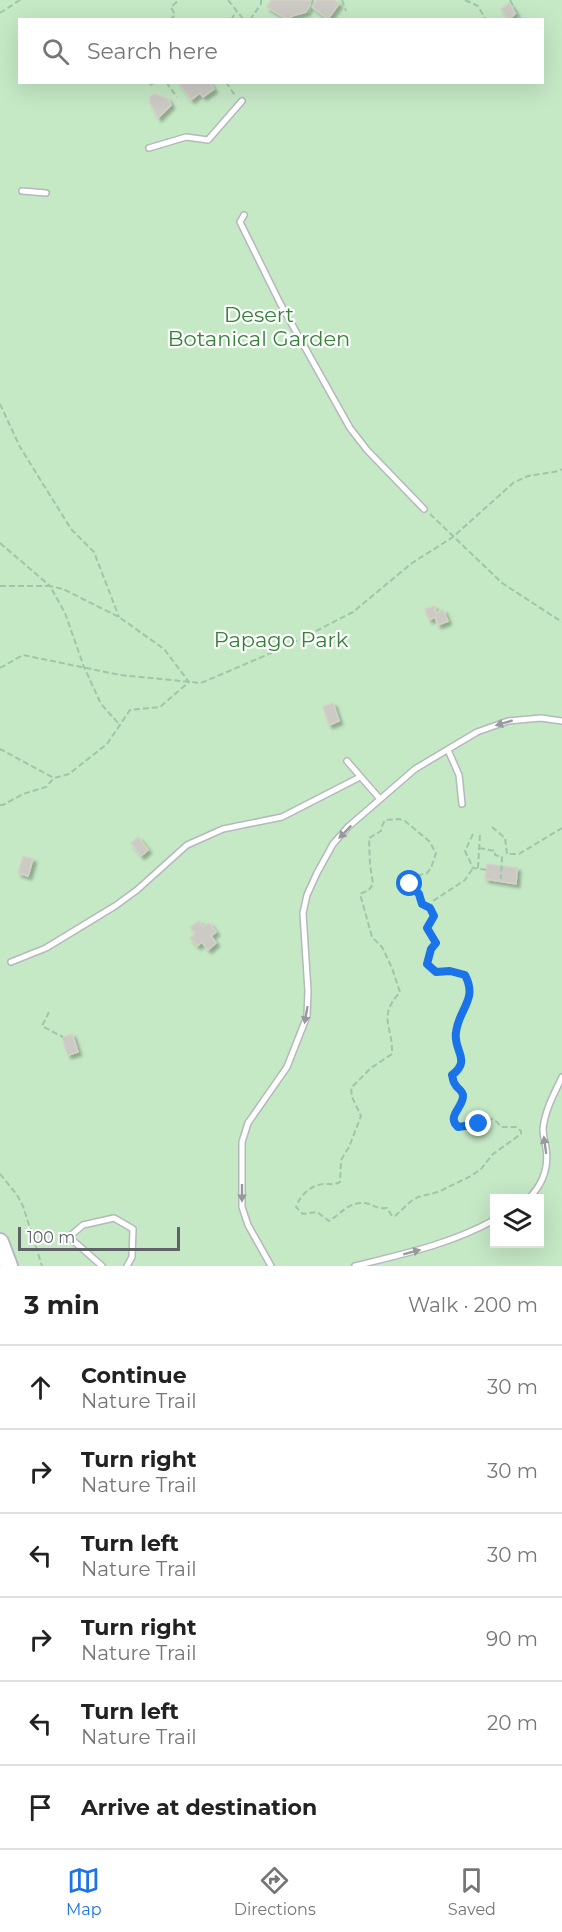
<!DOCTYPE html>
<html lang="en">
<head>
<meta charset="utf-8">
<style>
	:root { --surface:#fff; --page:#f2f2f2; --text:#222; --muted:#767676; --line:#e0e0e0; --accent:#1a73e8 }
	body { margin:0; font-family:Montserrat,sans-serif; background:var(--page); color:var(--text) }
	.controls { position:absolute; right:18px; bottom:18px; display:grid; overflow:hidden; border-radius:0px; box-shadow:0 6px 24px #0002 }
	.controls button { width:54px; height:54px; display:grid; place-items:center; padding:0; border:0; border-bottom:2px solid var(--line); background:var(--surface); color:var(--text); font:30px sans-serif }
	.scale { position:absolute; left:18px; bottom:15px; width:162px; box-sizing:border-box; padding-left:6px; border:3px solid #5f6368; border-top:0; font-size:16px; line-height:21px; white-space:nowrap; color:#5f6368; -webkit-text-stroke:4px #fff; paint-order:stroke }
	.stop { position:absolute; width:18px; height:18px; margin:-14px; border:4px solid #1a73e8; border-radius:50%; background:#fff }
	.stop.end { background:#1a73e8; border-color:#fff; box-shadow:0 2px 6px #0008 }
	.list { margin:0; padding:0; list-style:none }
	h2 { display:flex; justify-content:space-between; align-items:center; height:78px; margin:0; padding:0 24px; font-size:26px }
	h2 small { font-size:20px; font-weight:400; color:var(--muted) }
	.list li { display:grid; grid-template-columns:39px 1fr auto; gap:18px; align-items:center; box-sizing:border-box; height:84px; padding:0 24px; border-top:2px solid var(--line) }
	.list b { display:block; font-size:22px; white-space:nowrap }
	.list p { margin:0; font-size:20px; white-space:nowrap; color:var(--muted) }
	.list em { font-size:20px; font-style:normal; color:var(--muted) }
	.icon { flex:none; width:33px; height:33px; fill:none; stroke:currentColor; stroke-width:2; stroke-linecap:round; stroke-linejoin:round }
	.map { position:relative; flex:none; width:562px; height:1266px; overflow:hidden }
	.search { position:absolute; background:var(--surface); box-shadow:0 6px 24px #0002; left:18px; right:18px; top:18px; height:66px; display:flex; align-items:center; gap:15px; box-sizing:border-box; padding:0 21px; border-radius:0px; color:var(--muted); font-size:22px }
	.sheet { height:582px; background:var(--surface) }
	nav { display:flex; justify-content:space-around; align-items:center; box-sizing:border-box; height:84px; border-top:2px solid var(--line); background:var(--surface); font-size:16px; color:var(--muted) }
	nav a { display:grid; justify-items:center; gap:3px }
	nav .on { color:var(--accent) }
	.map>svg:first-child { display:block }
	.green { fill:#c5e8c5; fill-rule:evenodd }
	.building { fill:#cccac5; stroke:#d6d1c6; stroke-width:1.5; filter:url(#shadow) }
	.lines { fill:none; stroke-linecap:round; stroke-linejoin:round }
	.service-casing { stroke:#b5b8bc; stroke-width:8 }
	.secondary-casing { stroke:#b6babf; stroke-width:20 }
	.path { stroke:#9cc7a9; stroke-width:2; stroke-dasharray:6 3; stroke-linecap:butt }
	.service { stroke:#fff; stroke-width:5 }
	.secondary { stroke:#fff; stroke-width:16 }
	.oneway { fill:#979a9d }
	.route { stroke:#1a73e8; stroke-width:8 }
	.labels { text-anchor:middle; stroke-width:4.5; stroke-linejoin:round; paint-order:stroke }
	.park-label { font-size:21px; fill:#348238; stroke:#fff }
</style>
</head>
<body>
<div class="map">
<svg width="562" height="1266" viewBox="0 0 562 1266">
	<defs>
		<filter id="shadow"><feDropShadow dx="3.5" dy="3.5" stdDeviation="1.5" flood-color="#0004"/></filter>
	</defs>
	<rect width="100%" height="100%" fill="#f1efe8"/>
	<!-- green -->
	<path class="green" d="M 0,0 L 562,0 L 562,1266 L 0,1266 ZM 20,20 L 542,20 L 542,82 L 20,82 ZM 494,1198 L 540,1198 L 540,1244 L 494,1244 Z"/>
	<!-- building -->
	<path class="building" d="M 271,0 L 313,0 L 306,12 L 292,16 L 288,20 L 267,7 Z
		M 317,0 L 334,0 L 339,4 L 328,19 L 312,7 Z
		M 509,3 L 516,13 L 509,19 L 501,9 Z
		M 178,82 L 209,82 L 214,89 L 203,97 L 200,93 L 191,100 Z
		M 154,94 L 168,99 L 171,105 L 158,118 L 150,103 L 150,97 Z
		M 434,606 L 436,613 L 443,610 L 448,621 L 438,625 L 435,617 L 429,620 L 425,609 Z
		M 333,703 L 339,721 L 329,725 L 323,707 Z
		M 138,837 L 148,850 L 141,856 L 131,843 Z
		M 23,856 L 33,859 L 28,876 L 18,873 Z
		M 487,864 L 517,868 L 516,884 L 485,879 Z
		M 199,921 L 203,927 L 209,923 L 216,932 L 211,936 L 216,943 L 208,950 L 202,942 L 197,946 L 190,938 L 195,934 L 190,927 Z
		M 72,1034 L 78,1052 L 68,1055 L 62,1038 Z"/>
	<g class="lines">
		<!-- service casing -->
		<g class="service-casing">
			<path id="service" d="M 149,148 L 186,137 L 208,140 L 242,101
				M 22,191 L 46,193
				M 244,215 L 240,222 L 280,303 L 350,428 L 367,450 L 424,509
				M 448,750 L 459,775 L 462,804
				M 347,761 L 380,799
				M 11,962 L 46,948 L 115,906 L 137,890 L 187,845 L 223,829 L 282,817 L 360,777
				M 529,1198 C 543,1184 549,1168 546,1148 C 545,1142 543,1135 543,1129 C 545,1110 554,1094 562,1077
				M 102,1266 L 69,1237 L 83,1225 L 114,1218 L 133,1229 L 132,1257 L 127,1266
				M 271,1266 L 248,1225 L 242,1207 L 242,1142 L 248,1123 L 287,1067 L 307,1016 L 308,991 L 303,913 L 307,895 L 317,873 L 333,844 L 348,827 L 415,769 L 477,732 L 508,721 L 541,718 L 562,721
				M 355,1266 C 403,1254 451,1244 494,1220"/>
		</g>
		<!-- secondary casing -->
		<g class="secondary-casing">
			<path id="secondary" d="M 0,1242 L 9,1266"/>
		</g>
		<!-- path -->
		<path class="path" d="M 228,0 L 244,20
			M 342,0 L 346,11
			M 465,0 L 478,6 L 486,20
			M 510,0 L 521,20
			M 0,13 L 20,0
			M 309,13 L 313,0
			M 170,20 L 175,15 L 171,7 L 179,0
			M 231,20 L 236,12
			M 250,20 L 261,4 L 261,0
			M 149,82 L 151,85 L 155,82
			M 166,82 L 177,97
			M 226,82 L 236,97
			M 263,84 L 263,82
			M 0,404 L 20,447 L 71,529 L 94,552 L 119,617
			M 430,514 L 502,583 L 562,622
			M 0,543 L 50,586 L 63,589 L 119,617 L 164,649 L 189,682 L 160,707 L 130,710 L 107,744 L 69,774 L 54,778 L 0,749
			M 0,586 L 50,586 L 65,613 L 84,667 L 101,704 L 120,725
			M 0,668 L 23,655 L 120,675 L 201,683 L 283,648 L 353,612 L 412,563 L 453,537 L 513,483 L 528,476 L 559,471 L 562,469
			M 0,805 L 3,805 L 23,794 L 46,787 L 54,778
			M 492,827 L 505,838 L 507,854 L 519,854 L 562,828
			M 473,834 L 465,851 L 473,868 L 488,870
			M 479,848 L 495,851 L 495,855 L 502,857 L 501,879
			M 478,868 L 480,834
			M 430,908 L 422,904 L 419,894 L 410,884 L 413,877 L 427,873 L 431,868 L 436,853 L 429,841 L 405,821 L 399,819 L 385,820 L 382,826 L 381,831 L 369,838 L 370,865 L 373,884 L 369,890 L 360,894 L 372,937 L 382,947 L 392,968 L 400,992 C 377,1018 393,1025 392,1054 L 371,1068 L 351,1088 L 352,1097 L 361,1116 L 349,1147 L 341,1160 L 340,1182 C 334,1185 332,1184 325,1184 C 312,1184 300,1195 296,1207 L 303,1214 L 317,1212 L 329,1221 C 341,1214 348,1202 364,1203 C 374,1204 374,1209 387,1208 L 392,1216 L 395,1216 L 410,1202 L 418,1197 L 438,1192 L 471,1176 L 481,1169 L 493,1154 L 521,1134 L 521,1131 L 516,1127 L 501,1127 L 497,1122 L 492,1119 L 479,1124 L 458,1127 L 454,1123 L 453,1118 C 456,1112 465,1100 462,1093 C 460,1086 455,1086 452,1075 C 472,1060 453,1051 456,1032 C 459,1009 477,999 465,975 L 450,971 L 436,972 L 427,964 L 431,949 L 436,943 L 427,928 L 434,918 L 430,908 L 433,901 L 465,880 L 473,868
			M 49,1012 L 42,1026 L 63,1037
			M 0,1174 L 17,1195 L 23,1206 L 42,1266"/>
		<!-- service -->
		<use href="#service" class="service"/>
		<!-- secondary -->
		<use href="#secondary" class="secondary"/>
	</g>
	<!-- one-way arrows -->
	<defs><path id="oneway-solid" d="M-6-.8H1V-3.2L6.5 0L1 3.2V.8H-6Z" transform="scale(1.5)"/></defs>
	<g class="oneway">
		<use href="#oneway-solid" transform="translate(504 723) rotate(164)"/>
		<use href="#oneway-solid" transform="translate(345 832) rotate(134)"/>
		<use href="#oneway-solid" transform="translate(306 1015) rotate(100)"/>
		<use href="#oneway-solid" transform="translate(545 1145) rotate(-98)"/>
		<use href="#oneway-solid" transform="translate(242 1193) rotate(90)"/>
		<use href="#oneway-solid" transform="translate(412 1252) rotate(-15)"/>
	</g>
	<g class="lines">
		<!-- route -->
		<path class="route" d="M 410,884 L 419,894 L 422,904 L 430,908 L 434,916 L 427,928 L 436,943 L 431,949 L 427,964 L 436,972 L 450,971 L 465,975 C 478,1000 459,1008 456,1032 C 453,1051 472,1060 452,1075 C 453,1078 453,1082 455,1084 C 457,1089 463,1090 463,1096 C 463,1108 446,1116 458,1127 L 479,1124"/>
	</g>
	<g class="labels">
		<!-- park labels -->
		<g class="park-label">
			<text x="259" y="322">Desert<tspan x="259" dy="24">Botanical Garden</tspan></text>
			<text x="281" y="647">Papago Park</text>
		</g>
	</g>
</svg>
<div class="controls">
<button><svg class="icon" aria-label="layers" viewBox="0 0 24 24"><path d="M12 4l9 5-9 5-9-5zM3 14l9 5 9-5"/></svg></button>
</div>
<div class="scale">100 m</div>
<div class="stop" style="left:410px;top:884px"></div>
<div class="stop end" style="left:479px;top:1124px"></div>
<div class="search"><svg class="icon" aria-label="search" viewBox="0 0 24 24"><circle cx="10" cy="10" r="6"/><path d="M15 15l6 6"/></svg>Search here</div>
</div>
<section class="sheet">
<h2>3 min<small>Walk · 200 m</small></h2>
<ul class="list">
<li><svg class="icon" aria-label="ahead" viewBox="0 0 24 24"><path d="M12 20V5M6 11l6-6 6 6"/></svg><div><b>Continue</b><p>Nature Trail</p></div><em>30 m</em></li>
<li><svg class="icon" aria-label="right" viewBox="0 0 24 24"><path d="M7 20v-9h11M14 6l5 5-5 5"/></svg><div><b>Turn right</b><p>Nature Trail</p></div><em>30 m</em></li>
<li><svg class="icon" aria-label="left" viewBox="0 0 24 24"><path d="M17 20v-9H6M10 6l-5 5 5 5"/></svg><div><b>Turn left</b><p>Nature Trail</p></div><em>30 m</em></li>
<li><svg class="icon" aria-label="right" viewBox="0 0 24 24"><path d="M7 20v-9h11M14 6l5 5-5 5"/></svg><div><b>Turn right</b><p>Nature Trail</p></div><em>90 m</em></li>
<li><svg class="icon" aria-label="left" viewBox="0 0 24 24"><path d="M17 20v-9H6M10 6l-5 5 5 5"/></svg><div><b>Turn left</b><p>Nature Trail</p></div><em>20 m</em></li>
<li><svg class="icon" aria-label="arrive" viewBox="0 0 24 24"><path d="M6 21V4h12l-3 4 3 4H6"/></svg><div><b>Arrive at destination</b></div></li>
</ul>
</section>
<nav>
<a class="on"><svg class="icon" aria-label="map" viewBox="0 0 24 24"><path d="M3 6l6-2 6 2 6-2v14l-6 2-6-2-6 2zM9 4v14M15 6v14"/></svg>Map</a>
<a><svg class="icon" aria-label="directions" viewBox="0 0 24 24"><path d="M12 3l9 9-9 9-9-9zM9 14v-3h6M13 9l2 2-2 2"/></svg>Directions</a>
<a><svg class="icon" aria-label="saved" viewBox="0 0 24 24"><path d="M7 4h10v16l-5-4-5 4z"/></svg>Saved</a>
</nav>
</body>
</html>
